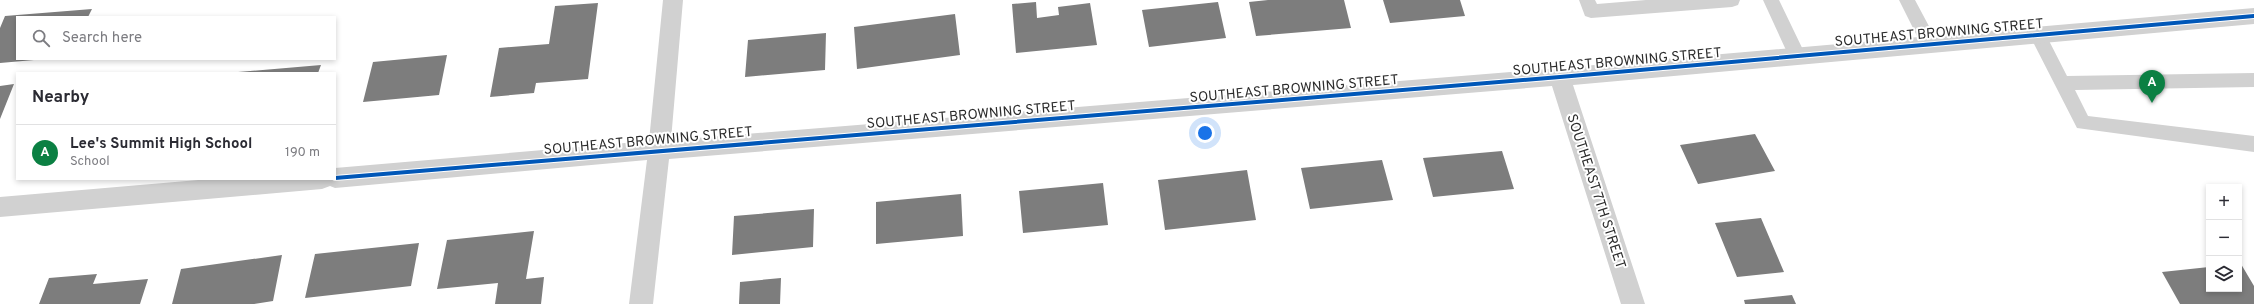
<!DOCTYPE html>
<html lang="en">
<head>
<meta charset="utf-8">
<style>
	:root { --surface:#fff; --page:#f7f7f7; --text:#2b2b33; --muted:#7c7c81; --line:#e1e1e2; --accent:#0b8043 }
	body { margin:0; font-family:Overpass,sans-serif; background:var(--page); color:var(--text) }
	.controls { position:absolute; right:12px; bottom:12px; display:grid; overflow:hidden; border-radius:0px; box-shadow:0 2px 6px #0003 }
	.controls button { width:36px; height:36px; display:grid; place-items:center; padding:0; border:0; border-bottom:1px solid var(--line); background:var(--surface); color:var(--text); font:20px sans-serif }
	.you { position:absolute; left:1205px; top:133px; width:14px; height:14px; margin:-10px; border:3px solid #fff; border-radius:50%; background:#1a73e8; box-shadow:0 0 0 6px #1a73e833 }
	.badge { display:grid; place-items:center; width:26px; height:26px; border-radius:50%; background:var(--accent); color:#fff; font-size:13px; font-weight:700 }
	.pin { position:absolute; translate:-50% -33px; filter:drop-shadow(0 1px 2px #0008) }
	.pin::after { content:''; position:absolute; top:21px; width:14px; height:12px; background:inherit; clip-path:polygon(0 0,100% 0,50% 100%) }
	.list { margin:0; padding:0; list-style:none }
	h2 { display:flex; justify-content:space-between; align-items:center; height:52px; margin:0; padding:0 16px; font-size:17px }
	h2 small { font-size:13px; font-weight:400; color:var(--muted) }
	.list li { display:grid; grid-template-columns:26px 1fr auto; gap:12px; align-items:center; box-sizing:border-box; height:56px; padding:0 16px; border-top:1px solid var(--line) }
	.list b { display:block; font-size:15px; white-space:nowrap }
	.list p { margin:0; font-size:13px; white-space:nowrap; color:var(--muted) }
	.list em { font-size:13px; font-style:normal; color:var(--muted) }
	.icon { flex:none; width:22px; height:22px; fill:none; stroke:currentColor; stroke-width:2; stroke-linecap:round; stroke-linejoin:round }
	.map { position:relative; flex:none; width:2254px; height:304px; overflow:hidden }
	.search { position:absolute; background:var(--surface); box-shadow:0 2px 6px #0003; left:16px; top:16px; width:320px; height:44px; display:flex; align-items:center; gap:10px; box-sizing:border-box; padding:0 14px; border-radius:0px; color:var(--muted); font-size:15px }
	.panel { position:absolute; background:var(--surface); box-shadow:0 2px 6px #0003; left:16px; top:72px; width:320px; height:108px; border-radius:0px }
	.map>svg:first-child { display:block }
	.building { fill:#7d7d7d }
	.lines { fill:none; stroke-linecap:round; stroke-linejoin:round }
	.lane { fill:#d1d1d1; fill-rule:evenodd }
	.street { fill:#d1d1d1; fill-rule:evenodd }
	.cycleway-casing { stroke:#fff; stroke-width:6 }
	.cycleway { stroke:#0057b8; stroke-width:4 }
	.labels { text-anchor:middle; stroke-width:4; stroke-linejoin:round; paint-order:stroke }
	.street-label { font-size:14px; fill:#2c2c2c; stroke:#fff }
</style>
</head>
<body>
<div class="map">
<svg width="2254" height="304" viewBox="0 0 2254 304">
	<rect width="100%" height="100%" fill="#fff"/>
	<!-- building -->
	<path class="building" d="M 1268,0 L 1344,0 L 1351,28 L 1256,36 L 1249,2 Z
		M 1383,0 L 1460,0 L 1465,16 L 1390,23 Z
		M 1036,2 L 1037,18 L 1059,15 L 1058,7 L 1090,3 L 1097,45 L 1016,53 L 1012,4 Z
		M 1218,2 L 1226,38 L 1149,47 L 1142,10 Z
		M 598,3 L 588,79 L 536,83 L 534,93 L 490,97 L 499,48 L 549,44 L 555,6 Z
		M 92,9 L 88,17 L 17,17 L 17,59 L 34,60 L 0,63 L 0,28 L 5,16 Z
		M 955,14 L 960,55 L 857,69 L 854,27 Z
		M 826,33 L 825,70 L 745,77 L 748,40 Z
		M 447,55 L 439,95 L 363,102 L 373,62 Z
		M 321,65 L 318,73 L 238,73 L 238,72 Z
		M 14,84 L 0,119 L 0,86 Z
		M 1755,134 L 1775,171 L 1698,184 L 1680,145 Z
		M 1502,151 L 1514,189 L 1433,197 L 1423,158 Z
		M 1382,160 L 1393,200 L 1310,209 L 1301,168 Z
		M 1247,170 L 1256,220 L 1165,230 L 1158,180 Z
		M 1103,183 L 1108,225 L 1023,233 L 1019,191 Z
		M 961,194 L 963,236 L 876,244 L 876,202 Z
		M 814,209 L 813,247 L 732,255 L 734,216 Z
		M 1761,218 L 1784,272 L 1737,277 L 1715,223 Z
		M 534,231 L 526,279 L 544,277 L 541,304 L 495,304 L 498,283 L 437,289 L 447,240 Z
		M 419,243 L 411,286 L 305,298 L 315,254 Z
		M 282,255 L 273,301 L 254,304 L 172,304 L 181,269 Z
		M 2239,264 L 2241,264 L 2254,286 L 2254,304 L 2180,304 L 2162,272 L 2209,267 L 2209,289 L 2239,289 Z
		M 97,274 L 93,284 L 148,279 L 140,304 L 39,304 L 49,278 Z
		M 781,278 L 780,304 L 739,304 L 740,282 Z
		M 1792,295 L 1796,304 L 1745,304 L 1744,300 Z"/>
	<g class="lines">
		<!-- lane -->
		<path class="lane" d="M 1579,0 L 1595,0 L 1597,4 L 1646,0 L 1740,0 L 1738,5 L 1732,7 L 1591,18 L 1585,16 Z
			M 1763,0 L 1779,0 L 1806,56 L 1803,61 L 1797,63 L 1791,61 Z
			M 1899,0 L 1915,0 L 1939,45 L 1936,50 L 1930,52 L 1924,50 Z
			M 2037,27 L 2043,29 L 2067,76 L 2254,73 L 2254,87 L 2075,90 L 2088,116 L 2254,136 L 2254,152 L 2077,128 L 2029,34 L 2031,29 Z"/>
		<!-- street -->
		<path class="street" d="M 663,0 L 683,0 L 671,140 L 1560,68 L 2254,8 L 2254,24 L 1573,85 L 1645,304 L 1621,304 L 1552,86 L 669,159 L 653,304 L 629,304 L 647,160 L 335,188 L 330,186 L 322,189 L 0,217 L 0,197 L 210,179 L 335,179 L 335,168 L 649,141 Z"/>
		<!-- cycleway casing -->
		<g class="cycleway-casing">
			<path id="cycleway" d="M 335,178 L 1560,77 L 2254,16"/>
		</g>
		<!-- cycleway -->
		<use href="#cycleway" class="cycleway"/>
	</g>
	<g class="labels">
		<!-- street labels -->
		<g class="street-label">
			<text transform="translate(1939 32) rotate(-5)" y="5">SOUTHEAST BROWNING STREET</text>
			<text transform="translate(1617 61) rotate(-5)" y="5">SOUTHEAST BROWNING STREET</text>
			<text transform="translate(1294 88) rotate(-5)" y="5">SOUTHEAST BROWNING STREET</text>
			<text transform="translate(971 114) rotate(-5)" y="5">SOUTHEAST BROWNING STREET</text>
			<text transform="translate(648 140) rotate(-5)" y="5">SOUTHEAST BROWNING STREET</text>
			<text transform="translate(1597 191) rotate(72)" y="5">SOUTHEAST 7TH STREET</text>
		</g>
	</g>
</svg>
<div class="controls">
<button>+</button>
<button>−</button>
<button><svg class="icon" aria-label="layers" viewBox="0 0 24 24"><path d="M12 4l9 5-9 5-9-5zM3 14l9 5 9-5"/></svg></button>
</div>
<div class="you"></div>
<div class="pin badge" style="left:2152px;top:103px">A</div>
<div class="search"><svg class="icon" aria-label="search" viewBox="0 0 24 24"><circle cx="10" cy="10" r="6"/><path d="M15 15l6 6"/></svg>Search here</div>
<section class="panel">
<h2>Nearby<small></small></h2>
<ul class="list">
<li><span class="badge">A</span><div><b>Lee's Summit High School</b><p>School</p></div><em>190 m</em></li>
</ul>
</section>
</div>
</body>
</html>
